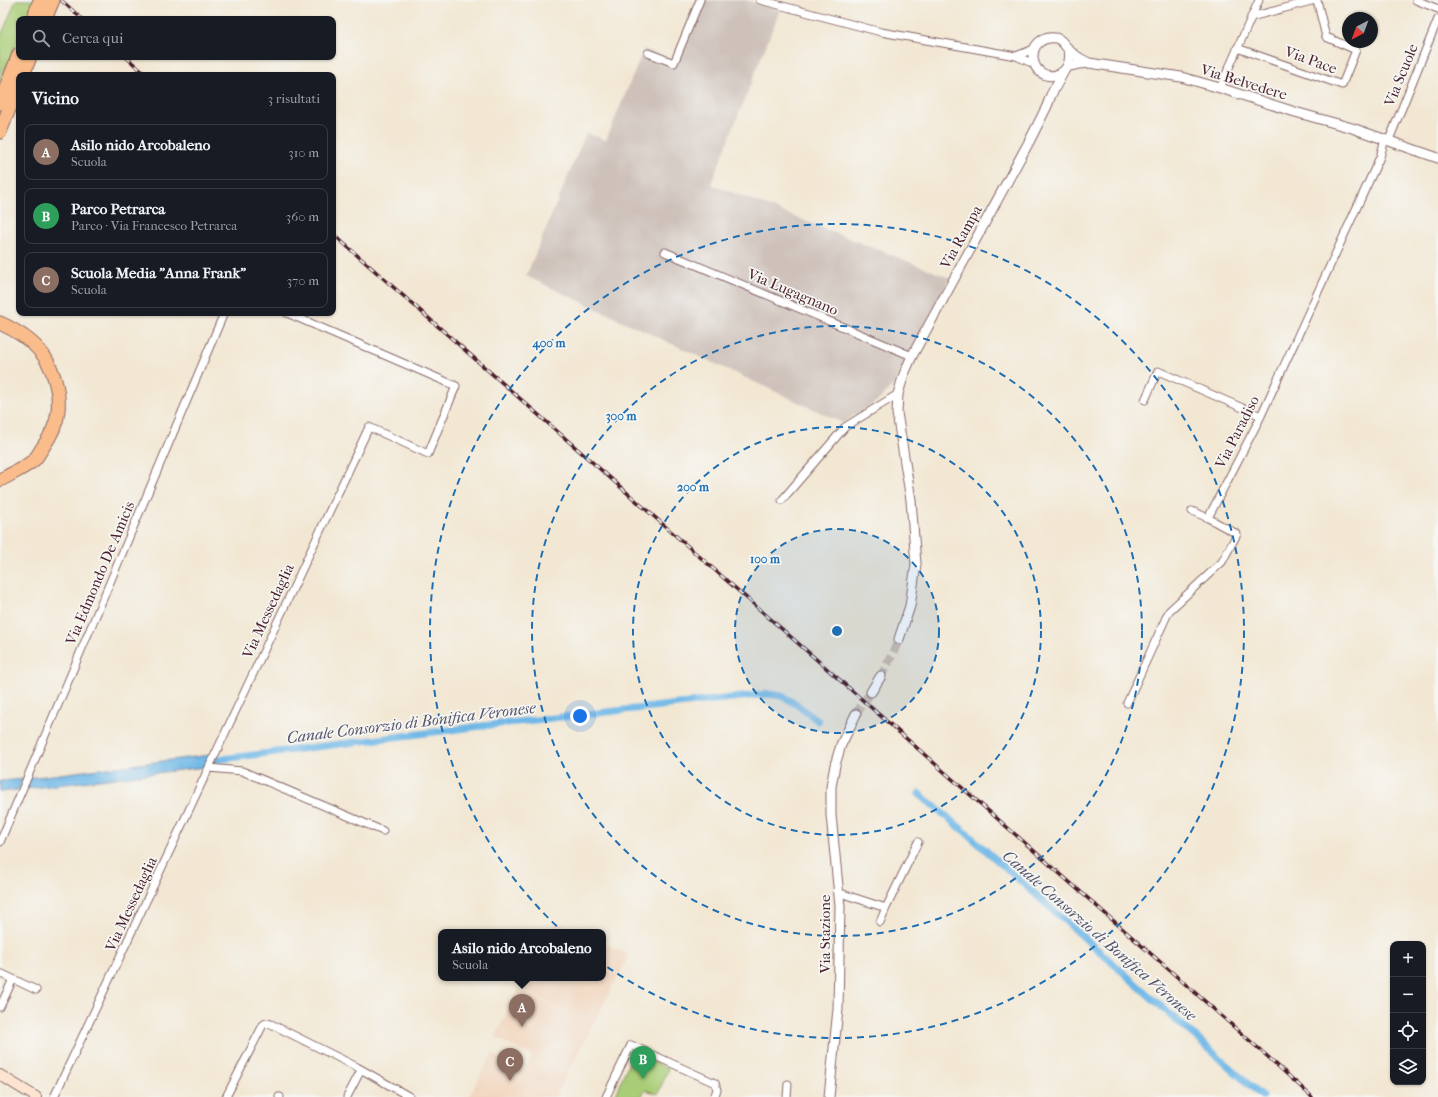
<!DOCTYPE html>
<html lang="it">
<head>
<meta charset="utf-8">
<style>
	:root { --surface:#171b24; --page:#20242c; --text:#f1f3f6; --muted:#9ea1a6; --line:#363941; --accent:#1f6fb2 }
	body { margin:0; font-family:"IM FELL French Canon",serif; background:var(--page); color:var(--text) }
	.controls { position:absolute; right:12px; bottom:12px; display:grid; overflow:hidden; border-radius:8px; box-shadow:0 1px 3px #0004 }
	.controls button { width:36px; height:36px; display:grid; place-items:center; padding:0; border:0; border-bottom:1px solid var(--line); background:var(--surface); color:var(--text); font:20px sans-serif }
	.compass { position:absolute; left:1342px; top:12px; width:36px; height:36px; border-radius:50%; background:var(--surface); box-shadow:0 1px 3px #0004; rotate:221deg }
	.you { position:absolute; left:580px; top:716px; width:14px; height:14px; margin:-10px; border:3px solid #fff; border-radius:50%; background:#1a73e8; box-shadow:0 0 0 6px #1a73e833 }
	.badge { display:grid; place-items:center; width:26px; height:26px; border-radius:50%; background:var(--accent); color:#fff; font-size:13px; font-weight:700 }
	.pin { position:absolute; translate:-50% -33px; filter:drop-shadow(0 1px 2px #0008) }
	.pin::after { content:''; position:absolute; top:21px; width:14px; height:12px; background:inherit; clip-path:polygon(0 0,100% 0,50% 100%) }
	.popup { position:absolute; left:438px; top:929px; width:168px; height:52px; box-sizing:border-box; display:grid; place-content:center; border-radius:8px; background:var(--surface); filter:drop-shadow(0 1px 3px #0005); font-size:13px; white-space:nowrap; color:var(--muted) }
	.popup b { font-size:15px; color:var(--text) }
	.popup::after { content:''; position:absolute; left:50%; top:100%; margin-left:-8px; border:8px solid transparent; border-top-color:var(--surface) }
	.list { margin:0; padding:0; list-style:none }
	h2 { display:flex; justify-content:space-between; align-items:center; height:52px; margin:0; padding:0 16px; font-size:17px }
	h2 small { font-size:13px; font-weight:400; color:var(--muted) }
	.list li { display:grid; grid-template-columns:26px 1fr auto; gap:12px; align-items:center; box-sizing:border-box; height:56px; margin:0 8px 8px; padding:0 8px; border:1px solid var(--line); border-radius:8px }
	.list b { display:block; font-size:15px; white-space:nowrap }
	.list p { margin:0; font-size:13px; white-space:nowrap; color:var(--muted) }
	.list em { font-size:13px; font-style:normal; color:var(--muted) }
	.icon { flex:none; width:22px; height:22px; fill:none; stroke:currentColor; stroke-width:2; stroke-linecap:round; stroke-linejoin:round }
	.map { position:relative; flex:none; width:1438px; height:1097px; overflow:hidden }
	.search { position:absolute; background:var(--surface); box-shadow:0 1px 3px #0004; left:16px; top:16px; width:320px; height:44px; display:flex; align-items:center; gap:10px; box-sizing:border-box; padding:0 14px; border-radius:8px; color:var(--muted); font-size:15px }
	.panel { position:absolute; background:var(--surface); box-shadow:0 1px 3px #0004; left:16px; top:72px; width:320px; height:244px; border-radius:8px }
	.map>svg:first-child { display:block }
	.built { fill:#f1d5bd }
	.industrial { fill:#cec1ba }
	.green { fill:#a9cd76; stroke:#7a7650 }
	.water { fill:#6fb8e7; stroke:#5c6c89 }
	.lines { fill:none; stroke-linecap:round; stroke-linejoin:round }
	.canal { stroke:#6fb8e7; stroke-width:7 }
	.tertiary-tunnel { stroke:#d0bfb1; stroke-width:9; stroke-dasharray:9 4.5; stroke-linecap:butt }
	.minor-casing { stroke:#856566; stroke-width:9 }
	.tertiary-casing { stroke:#856566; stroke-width:11 }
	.secondary-casing { stroke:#856566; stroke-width:12 }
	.motorway-casing { stroke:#856566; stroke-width:15 }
	.minor { stroke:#fff; stroke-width:7 }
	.tertiary { stroke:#fff; stroke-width:9 }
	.secondary { stroke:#fde4d1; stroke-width:10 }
	.motorway { stroke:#fabc8b; stroke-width:13 }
	.rail-casing { stroke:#4a1f2b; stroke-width:3.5 }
	.rail { stroke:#f6f6f2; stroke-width:2; stroke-dasharray:6; stroke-linecap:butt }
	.ring { fill:none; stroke:#1f6fb2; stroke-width:2; stroke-dasharray:7 5 }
	.labels { text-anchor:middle; stroke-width:3.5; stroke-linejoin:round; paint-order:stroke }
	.street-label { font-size:15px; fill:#4a1f2b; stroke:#f6f6f2 }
	.water-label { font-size:16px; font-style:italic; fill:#57556d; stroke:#f6f6f2 }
	.centre { fill:#1f6fb2; stroke:#f6f6f2; stroke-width:2 }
	.ring-label { font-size:12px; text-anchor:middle; font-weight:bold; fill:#1f6fb2; stroke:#f6f6f2; stroke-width:3.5; stroke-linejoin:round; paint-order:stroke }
</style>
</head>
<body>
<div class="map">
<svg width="1438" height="1097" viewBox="0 0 1438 1097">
	<rect width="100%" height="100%" fill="#f6f6f2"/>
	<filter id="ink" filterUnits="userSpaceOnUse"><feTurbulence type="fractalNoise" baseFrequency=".025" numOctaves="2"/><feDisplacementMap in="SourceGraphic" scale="8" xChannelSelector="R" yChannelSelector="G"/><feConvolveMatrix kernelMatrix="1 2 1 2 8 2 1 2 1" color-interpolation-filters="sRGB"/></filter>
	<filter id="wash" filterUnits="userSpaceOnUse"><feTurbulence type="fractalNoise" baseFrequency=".012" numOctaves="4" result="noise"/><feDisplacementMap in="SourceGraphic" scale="16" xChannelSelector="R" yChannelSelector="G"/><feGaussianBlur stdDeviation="0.9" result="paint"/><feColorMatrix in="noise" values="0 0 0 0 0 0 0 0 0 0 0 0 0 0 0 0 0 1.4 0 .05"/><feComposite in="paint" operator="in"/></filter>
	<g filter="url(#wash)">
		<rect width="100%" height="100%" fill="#f2e7d3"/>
		<!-- built -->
		<path class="built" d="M 556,922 L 578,932 L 551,932 Z
			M 603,943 L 629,955 L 555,1097 L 469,1097 L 492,1054 L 524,1071 L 532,1056 L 495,1037 L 519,989 L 552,1006 L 550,1018 L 542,1034 L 550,1018 L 553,1005 L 521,989 L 527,978 L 603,978 Z"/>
		<!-- industrial -->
		<path class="industrial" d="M 697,0 L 746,0 L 780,10 L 711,184 L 950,278 L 894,384 L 880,399 L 843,423 L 526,276 L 586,133 L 606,140 L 644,49 L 672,60 Z"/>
		<!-- green -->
		<path class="green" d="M 16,0 L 35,0 L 27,19 L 19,19 L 19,37 L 0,83 L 0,38 Z
			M 633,1053 L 668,1069 L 658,1094 L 645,1090 L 641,1097 L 614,1097 Z"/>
		<!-- water -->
		<path class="water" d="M 210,755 L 205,767 L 25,789 L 29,778 Z
			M 23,779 L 18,790 L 0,792 L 0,781 Z"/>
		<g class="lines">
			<!-- canal -->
			<path class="canal" d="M 198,762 L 482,726 L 768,694 L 782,696 L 796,704 L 818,721
				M 919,794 L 963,830 L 1263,1097"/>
		</g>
	</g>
	<g filter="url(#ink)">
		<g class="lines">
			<!-- tertiary-tunnel -->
			<path class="tertiary-tunnel" d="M 881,676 L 892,655 L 899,639
				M 856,714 L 871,692"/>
			<!-- minor casing -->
			<g class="minor-casing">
				<path id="minor" d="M 760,0 L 881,32 L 1016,56 L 1034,64
					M 1416,0 L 1438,9
					M 1251,17 L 1315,0
					M 1237,48 L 1342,85 L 1356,50 L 1326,37 L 1317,0
					M 648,53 L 674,63 L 700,0
					M 1016,56 L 1034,49
					M 1220,88 L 1259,0
					M 1389,140 L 1438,19
					M 665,252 L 912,356
					M 1145,400 L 1158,371 L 1261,416
					M 782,500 L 845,427 L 898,394
					M 1192,511 L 1208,518
					M 1127,703 L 1169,611 L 1222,562 L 1237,534 L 1208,518 L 1259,420 L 1380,157 L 1385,139
					M 209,768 L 242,771 L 383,831
					M 0,842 L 224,313
					M 840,893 L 886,908 L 918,842
					M 880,922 L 886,908
					M 0,973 L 13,979 L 0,1007
					M 13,979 L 36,990
					M 54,1097 L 369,427 L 428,454 L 456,386 L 287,313
					M 226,1097 L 263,1025 L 266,1023 L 271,1024 L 357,1067 L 410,1097
					M 279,1097 L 280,1097
					M 347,1097 L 361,1070
					M 606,1097 L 631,1045 L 715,1083 L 717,1090 L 714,1097
					M 787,1097 L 788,1084"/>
			</g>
			<!-- tertiary casing -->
			<g class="tertiary-casing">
				<path id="tertiary" d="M 1069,50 C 1071,60 1068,72 1056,75 C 1031,81 1023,42 1049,38 C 1062,36 1063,45 1071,52 C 1076,56 1082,60 1089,63
					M 1067,67 L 1079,64 L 1089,63 L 1181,77 L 1220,88 L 1295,112 L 1352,128 L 1438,158
					M 899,639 L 910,606 L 916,564 L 911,500 L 897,413 L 898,394 L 904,374 L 912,356 L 1030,140 L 1047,106 L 1051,95 L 1064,71
					M 871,692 L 881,676
					M 829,1097 L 838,1009 L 840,906 L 831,815 L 831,787 L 835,765 L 841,745 L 856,714"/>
			</g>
			<!-- secondary casing -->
			<g class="secondary-casing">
				<path id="secondary" d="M 0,1075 L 36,1097"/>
			</g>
			<!-- motorway casing -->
			<g class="motorway-casing">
				<path id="motorway" d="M 33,19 L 40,0
					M 45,19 L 53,0
					M 23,75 L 30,57
					M 0,103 L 19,54
					M 0,132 L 19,84
					M 0,323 C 15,330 29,338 40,351 C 53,366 60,391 58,411 C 57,424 50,437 43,447 C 40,451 38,456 34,460 C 25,468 11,474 0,480"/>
			</g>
			<!-- minor -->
			<use href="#minor" class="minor"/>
			<!-- tertiary -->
			<use href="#tertiary" class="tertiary"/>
			<!-- secondary -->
			<use href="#secondary" class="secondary"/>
			<!-- motorway -->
			<use href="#motorway" class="motorway"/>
			<!-- rail casing -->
			<g class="rail-casing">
				<path id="rail" d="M 61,0 L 82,19
					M 126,57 L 146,75
					M 333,234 L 1267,1056 L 1312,1097"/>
			</g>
			<!-- rail -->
			<use href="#rail" class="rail"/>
		</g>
	</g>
	<!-- distance rings -->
	<circle cx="837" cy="631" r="102" fill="#1f6fb2" fill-opacity=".12"/>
	<g class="ring">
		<circle cx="837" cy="631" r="102"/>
		<circle cx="837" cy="631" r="204"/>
		<circle cx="837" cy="631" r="305"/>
		<circle cx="837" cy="631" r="407"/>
	</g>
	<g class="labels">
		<!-- street labels -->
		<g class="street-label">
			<text transform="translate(1311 60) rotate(20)" y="5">Via Pace</text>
			<text transform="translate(1401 75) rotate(-68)" y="5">Via Scuole</text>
			<text transform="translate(1244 82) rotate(17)" y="5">Via Belvedere</text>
			<text transform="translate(961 237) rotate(-61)" y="5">Via Rampa</text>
			<text transform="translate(793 292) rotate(23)" y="5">Via Lugagnano</text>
			<text transform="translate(1237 432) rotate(-63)" y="5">Via Paradiso</text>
			<text transform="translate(100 573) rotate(-67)" y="5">Via Edmondo De Amicis</text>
			<text transform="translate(268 611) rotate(-65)" y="5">Via Messedaglia</text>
			<text transform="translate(131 904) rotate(-65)" y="5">Via Messedaglia</text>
			<text transform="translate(825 934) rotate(-90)" y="5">Via Stazione</text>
		</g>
		<!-- water labels -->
		<g class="water-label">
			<text transform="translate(411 722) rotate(-7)" y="6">Canale Consorzio di Bonifica Veronese</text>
			<text transform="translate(1100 935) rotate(41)" y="6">Canale Consorzio di Bonifica Veronese</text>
		</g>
	</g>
	<circle cx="837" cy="631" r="6" class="centre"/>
	<g class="ring-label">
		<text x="549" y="347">400 m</text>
		<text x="621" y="420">300 m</text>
		<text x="693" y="491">200 m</text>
		<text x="765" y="563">100 m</text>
	</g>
</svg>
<div class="controls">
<button>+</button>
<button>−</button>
<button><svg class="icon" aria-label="locate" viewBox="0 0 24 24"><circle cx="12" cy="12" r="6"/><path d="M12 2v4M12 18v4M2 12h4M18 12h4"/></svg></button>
<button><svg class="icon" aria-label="layers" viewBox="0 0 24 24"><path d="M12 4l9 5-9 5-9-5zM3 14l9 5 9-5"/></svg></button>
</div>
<svg class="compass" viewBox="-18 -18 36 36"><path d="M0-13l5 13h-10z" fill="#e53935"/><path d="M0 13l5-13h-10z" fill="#9ea1a6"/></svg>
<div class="you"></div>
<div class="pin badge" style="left:522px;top:1027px;background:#8d6e63">A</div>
<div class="popup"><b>Asilo nido Arcobaleno</b>Scuola</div>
<div class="pin badge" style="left:643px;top:1079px;background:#2e9e5b">B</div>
<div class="pin badge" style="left:510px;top:1081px;background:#8d6e63">C</div>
<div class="search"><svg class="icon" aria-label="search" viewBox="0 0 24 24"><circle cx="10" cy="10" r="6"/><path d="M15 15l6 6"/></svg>Cerca qui</div>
<section class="panel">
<h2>Vicino<small>3 risultati</small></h2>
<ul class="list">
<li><span class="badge" style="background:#8d6e63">A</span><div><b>Asilo nido Arcobaleno</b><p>Scuola</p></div><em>310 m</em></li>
<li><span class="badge" style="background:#2e9e5b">B</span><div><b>Parco Petrarca</b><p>Parco · Via Francesco Petrarca</p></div><em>360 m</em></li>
<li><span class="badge" style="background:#8d6e63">C</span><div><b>Scuola Media &quot;Anna Frank&quot;</b><p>Scuola</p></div><em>370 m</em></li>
</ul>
</section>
</div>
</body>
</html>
